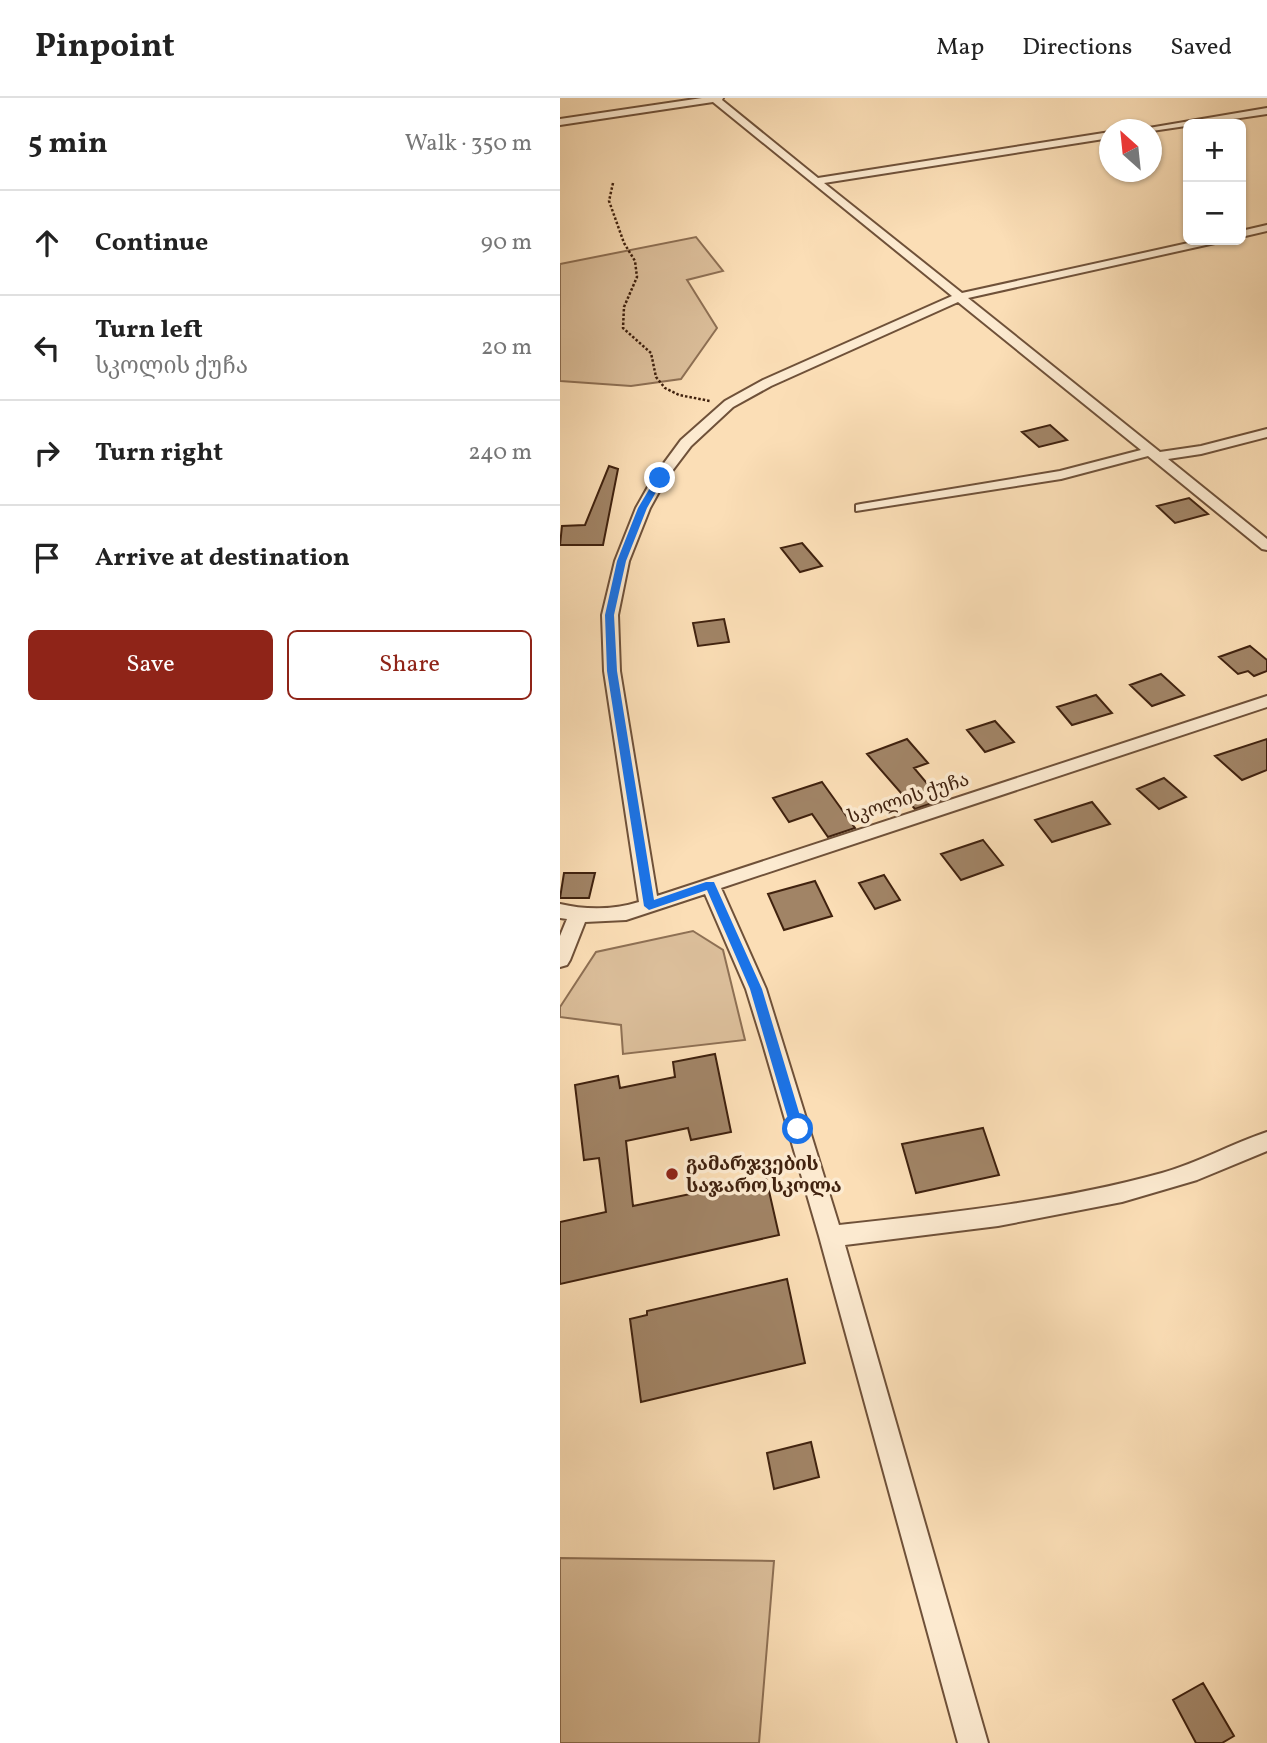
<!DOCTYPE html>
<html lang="en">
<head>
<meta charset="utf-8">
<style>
	:root { --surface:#fff; --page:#f2f2f2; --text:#222; --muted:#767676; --line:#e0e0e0; --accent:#8f2418 }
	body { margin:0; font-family:Vollkorn,"Noto Serif Georgian",serif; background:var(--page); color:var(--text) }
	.controls { position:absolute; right:21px; top:21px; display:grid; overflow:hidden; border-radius:10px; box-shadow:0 2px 5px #0004 }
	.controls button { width:63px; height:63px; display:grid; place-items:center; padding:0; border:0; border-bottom:2px solid var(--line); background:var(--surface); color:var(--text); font:35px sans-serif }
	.compass { position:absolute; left:539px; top:21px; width:63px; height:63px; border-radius:50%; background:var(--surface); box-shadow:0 2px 5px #0004; rotate:333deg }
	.stop { position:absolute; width:21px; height:21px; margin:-16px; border:5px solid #1a73e8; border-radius:50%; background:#fff }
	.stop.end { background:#1a73e8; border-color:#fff; box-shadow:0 2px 7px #0008 }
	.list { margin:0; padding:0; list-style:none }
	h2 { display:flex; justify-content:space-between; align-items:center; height:91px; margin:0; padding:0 28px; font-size:30px }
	h2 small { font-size:23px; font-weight:400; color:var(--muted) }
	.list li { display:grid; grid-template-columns:46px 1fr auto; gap:21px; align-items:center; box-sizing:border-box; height:105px; padding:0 28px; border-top:2px solid var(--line) }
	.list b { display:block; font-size:26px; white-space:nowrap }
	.list p { margin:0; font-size:23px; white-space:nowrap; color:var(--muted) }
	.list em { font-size:23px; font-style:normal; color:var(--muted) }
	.actions { display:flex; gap:14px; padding:21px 28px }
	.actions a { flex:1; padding:16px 0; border:2px solid var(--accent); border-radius:10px; text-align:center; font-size:24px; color:var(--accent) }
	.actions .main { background:var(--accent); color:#fff }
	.icon { flex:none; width:38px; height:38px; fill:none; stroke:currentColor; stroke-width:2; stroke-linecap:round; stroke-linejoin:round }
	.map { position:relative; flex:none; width:707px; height:1645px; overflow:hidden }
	header { display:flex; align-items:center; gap:42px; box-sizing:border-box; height:98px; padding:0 35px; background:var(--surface); border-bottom:2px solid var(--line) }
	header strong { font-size:33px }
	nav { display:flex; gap:38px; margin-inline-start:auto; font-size:24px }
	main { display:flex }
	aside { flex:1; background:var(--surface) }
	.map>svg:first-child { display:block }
	.green { fill:#dbbe9a; stroke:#8e7054; stroke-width:2 }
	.building { fill:#a18466; stroke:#40220f; stroke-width:2 }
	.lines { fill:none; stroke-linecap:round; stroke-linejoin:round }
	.minor-casing { stroke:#6f5139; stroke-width:4 }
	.path { stroke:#40220f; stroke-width:2.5; stroke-dasharray:2.5 2; stroke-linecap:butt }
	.minor { fill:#fcead0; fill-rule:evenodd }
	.route { fill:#1a73e8 }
	.poi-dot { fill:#8f2418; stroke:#fcead0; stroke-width:2.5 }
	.labels { text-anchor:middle; stroke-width:7; stroke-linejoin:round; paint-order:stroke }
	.street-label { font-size:19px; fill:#40220f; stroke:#fcead0 }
	.poi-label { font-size:19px; font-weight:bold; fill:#40220f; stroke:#fcead0; text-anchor:start }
</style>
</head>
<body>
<header>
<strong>Pinpoint</strong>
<nav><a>Map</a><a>Directions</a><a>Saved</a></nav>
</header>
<main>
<aside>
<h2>5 min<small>Walk · 350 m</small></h2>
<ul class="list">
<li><svg class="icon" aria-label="ahead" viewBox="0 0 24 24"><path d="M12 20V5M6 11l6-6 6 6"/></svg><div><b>Continue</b></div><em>90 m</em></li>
<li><svg class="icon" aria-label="left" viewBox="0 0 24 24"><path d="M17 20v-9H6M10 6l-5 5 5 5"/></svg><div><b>Turn left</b><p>სკოლის ქუჩა</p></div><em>20 m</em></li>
<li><svg class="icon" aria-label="right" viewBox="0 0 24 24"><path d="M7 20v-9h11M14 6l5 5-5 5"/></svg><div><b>Turn right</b></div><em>240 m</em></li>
<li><svg class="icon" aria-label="arrive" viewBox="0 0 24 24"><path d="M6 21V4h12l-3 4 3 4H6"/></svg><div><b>Arrive at destination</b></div></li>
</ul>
<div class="actions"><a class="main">Save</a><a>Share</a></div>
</aside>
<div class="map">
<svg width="707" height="1645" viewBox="0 0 707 1645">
	<rect width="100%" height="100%" fill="#fbdeb6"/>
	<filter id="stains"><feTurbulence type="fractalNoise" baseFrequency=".00286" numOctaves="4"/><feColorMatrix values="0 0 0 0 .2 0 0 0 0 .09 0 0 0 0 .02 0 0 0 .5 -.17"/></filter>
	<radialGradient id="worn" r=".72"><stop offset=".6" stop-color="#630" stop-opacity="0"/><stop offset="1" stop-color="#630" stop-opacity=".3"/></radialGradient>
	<!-- green -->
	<path class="green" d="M 136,139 L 163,173 L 127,182 L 157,230 L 121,281 L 71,288 L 0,283 L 0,166 Z
		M 133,833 L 163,852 L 185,942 L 63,956 L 61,927 L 0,919 L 0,909 L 36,854 Z
		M 0,1460 L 214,1463 L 199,1645 L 0,1645 Z"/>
	<!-- building -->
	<path class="building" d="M 490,327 L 507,342 L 479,349 L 462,334 Z
		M 49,368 L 58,371 L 43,447 L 0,447 L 2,428 L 25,427 Z
		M 629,400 L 648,416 L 615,425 L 597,408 Z
		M 242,445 L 262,468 L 240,474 L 221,450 Z
		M 164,521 L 169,544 L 138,548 L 133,525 Z
		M 690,548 L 707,562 L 707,573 L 694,578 L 688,573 L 678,576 L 659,559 Z
		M 601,576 L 624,597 L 592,608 L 570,587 Z
		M 536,597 L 552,615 L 512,627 L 497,609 Z
		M 435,623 L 454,644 L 425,654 L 407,632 Z
		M 347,641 L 368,665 L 354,670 L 381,702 L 355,711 L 307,656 Z
		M 707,641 L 707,672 L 682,682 L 655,658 Z
		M 604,680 L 626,699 L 599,711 L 577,691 Z
		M 262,684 L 295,730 L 268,739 L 252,716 L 229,724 L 213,700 Z
		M 532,704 L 550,726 L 492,744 L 475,722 Z
		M 423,742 L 443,767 L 401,782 L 381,756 Z
		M 4,775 L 35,775 L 29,800 L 0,800 Z
		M 324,777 L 340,802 L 315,811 L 299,785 Z
		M 255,783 L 272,818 L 224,832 L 208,796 Z
		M 155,956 L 171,1034 L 131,1042 L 128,1030 L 66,1043 L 73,1108 L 206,1080 L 219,1137 L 0,1186 L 0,1124 L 46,1114 L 39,1060 L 24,1062 L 15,987 L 58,978 L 60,990 L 115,979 L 113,964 Z
		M 423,1030 L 439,1077 L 356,1095 L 342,1046 Z
		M 227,1181 L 245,1265 L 81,1304 L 70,1221 L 87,1217 L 87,1213 Z
		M 251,1344 L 259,1379 L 214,1391 L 207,1355 Z
		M 643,1585 L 674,1638 L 662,1645 L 636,1645 L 613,1602 Z"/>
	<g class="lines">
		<!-- minor casing -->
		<g class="minor-casing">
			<path id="minor" d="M 142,0 L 163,0 L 162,2 L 258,80 L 550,34 L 550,40 L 264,85 L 402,195 L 642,142 L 660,142 L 655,145 L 408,200 L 600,354 L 641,348 L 707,331 L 707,339 L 641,356 L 608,361 L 707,441 L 707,452 L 702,451 L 588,358 L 501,381 L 296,413 L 296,407 L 301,406 L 500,373 L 581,352 L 398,204 L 211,288 L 173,309 L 131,348 L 106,381 L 90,410 L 69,463 L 58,517 L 60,573 L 97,798 L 707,598 L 707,609 L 161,790 L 206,891 L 279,1127 C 388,1115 497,1104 602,1075 C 638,1065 671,1046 707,1034 L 707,1053 L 637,1082 L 562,1104 L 438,1128 L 285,1147 L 428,1645 L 398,1645 L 259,1138 L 203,946 L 186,891 L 145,796 L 66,822 L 25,824 L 10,862 L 7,867 L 0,869 L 0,838 L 7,821 L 0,820 L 0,806 C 25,812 54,812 79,804 L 44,573 L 42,517 L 55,463 L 76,410 L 93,380 L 121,342 L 165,303 L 203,282 L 392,198 L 153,4 L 0,27 L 0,21 Z
				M 707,10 L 707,16 L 592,33 L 577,32 Z
				M 707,127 L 707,133 L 681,139 L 681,133 Z"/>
		</g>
		<!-- path -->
		<path class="path" d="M 53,85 L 49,103 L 64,145 L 75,163 L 77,179 L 64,209 L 63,230 L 91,255 L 96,279 L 105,290 L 119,297 L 150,303"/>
		<!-- minor -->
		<use href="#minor" class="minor"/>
	</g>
	<!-- route -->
	<path class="route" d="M 97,378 L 104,380 L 87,410 L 66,463 L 54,517 L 57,573 L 94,802 L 146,784 L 154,784 L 202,891 L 244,1031 L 238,1037 L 231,1031 L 190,891 L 147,792 L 89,812 L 84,808 L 47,573 L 45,517 L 57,463 L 78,410 Z"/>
	<!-- markers -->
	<circle class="poi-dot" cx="112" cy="1076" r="7"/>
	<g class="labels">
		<!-- street labels -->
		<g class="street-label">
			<text transform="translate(348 699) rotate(-18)" y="7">სკოლის ქუჩა</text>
		</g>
		<!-- poi labels -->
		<g class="poi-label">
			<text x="126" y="1072">გამარჯვების<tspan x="126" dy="22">საჯარო სკოლა</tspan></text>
		</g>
	</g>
	<rect width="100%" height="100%" filter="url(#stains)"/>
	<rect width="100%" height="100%" fill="url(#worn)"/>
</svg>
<div class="controls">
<button>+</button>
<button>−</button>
</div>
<svg class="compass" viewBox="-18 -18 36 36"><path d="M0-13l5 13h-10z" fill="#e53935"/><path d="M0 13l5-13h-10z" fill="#767676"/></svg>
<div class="stop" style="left:238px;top:1031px"></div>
<div class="stop end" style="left:100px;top:380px"></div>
</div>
</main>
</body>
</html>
